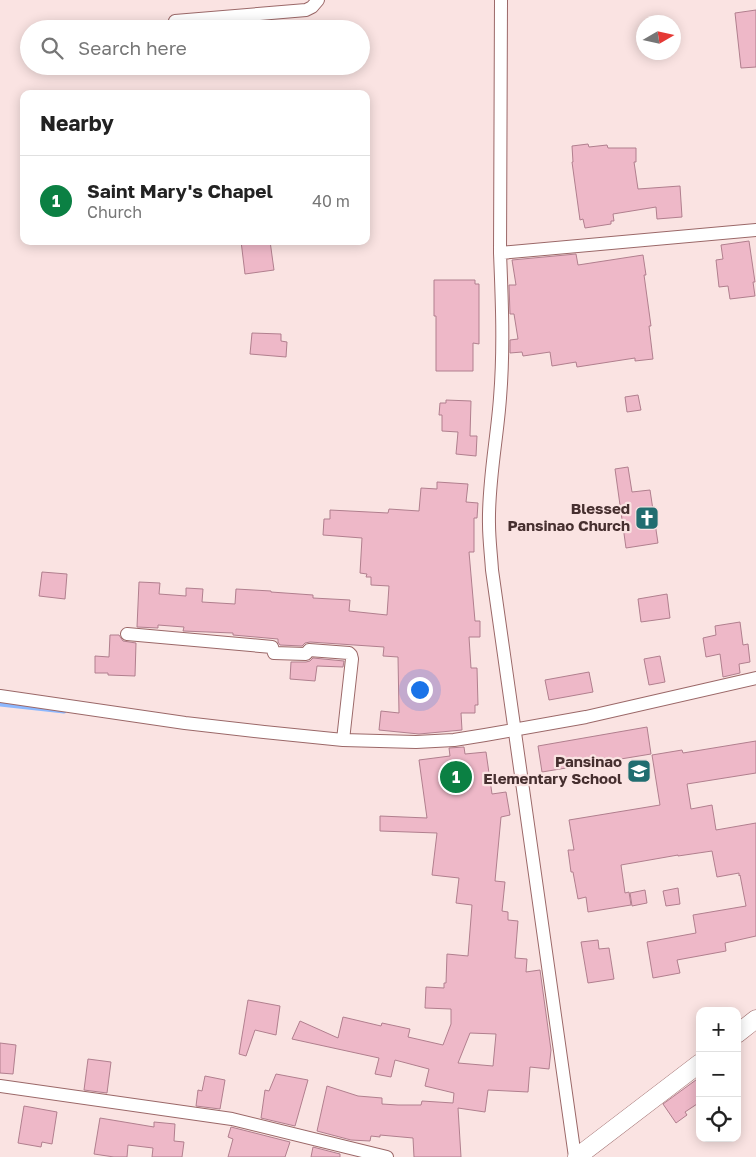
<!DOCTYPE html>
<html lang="en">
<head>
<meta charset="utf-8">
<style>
	:root { --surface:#fff; --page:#f6f6f6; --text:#222; --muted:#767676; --line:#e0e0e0; --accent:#0b8043 }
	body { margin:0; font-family:"Golos Text",sans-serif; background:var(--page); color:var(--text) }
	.controls { position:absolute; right:15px; bottom:15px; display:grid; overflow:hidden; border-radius:10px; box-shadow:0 2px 12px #0003 }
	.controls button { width:45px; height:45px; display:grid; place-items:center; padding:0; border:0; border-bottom:1px solid var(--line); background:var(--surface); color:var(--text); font:25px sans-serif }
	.compass { position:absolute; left:636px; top:15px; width:45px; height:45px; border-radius:50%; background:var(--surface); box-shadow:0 2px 12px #0003; rotate:81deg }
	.you { position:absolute; left:419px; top:689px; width:18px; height:18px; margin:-12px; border:4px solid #fff; border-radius:50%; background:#1a73e8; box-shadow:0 0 0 8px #1a73e833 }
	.badge { display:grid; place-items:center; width:32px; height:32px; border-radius:50%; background:var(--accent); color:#fff; font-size:16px; font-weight:700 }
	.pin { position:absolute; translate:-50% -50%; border:2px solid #fff; box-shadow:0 1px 5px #0006 }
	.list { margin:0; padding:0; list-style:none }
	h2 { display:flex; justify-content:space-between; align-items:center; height:65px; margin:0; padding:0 20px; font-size:21px }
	h2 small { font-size:16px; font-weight:400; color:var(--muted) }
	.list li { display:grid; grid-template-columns:32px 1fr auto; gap:15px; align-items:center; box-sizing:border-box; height:90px; padding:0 20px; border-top:1px solid var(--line) }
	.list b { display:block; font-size:19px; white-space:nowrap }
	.list p { margin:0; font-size:16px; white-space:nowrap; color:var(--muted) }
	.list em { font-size:16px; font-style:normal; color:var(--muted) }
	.icon { flex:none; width:28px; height:28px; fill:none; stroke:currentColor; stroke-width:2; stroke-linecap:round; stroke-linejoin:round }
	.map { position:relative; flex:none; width:756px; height:1157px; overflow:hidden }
	.search { position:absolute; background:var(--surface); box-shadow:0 2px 12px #0003; left:20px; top:20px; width:350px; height:55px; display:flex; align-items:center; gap:12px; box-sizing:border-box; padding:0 18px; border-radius:28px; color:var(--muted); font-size:19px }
	.panel { position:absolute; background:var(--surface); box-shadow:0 2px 12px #0003; left:20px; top:90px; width:350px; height:155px; border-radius:10px }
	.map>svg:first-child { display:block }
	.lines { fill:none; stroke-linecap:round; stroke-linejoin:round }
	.stream { stroke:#8db8fe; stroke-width:5 }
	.building { fill:#eeb8c8; stroke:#b17f8e; fill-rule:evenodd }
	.minor-casing { stroke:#9b6868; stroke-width:14 }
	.secondary-casing { stroke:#9b6868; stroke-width:19 }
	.minor { stroke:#fff; stroke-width:12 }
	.secondary { stroke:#fff; stroke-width:18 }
	.labels { text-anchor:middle; stroke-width:4.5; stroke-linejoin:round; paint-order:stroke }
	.poi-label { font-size:15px; font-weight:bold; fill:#462f2f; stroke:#fae3e2; text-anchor:end }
</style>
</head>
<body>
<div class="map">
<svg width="756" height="1157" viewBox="0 0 756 1157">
	<rect width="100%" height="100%" fill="#fae3e2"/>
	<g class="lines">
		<!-- stream -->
		<path class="stream" d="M 0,704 L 64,711"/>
	</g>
	<!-- building -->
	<path class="building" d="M 756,10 L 756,67 L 741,68 L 735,13 Z
		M 588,144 L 589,147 L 607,145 L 608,148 L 636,148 L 636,162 L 634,162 L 638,189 L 680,186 L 682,217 L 657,219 L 656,207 L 613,214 L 614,221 L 611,221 L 611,224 L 585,228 L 583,219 L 580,220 L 572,162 L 573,162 L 572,146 Z
		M 241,241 L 270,241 L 274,270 L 245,274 Z
		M 749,241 L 755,282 L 753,282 L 755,296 L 730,299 L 728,286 L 719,287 L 716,260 L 723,259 L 721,245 Z
		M 576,254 L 578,265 L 643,255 L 646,275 L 644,275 L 651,326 L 649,326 L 653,359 L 635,361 L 635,358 L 577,367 L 576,362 L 552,366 L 550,352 L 523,356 L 522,352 L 510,353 L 510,340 L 518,339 L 514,314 L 510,314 L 509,285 L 516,285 L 512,260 Z
		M 434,280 L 475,280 L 475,284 L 479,284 L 479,344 L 473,343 L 473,371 L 436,371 L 436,316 L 434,316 Z
		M 252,333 L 281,334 L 281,341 L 287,342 L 286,357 L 250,354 Z
		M 638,395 L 641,410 L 627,412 L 625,397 Z
		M 446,400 L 471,401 L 470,436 L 477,436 L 476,456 L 456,454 L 458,432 L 442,431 L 442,415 L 439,415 L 440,403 L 446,403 Z
		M 628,467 L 632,492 L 650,490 L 658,543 L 626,548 L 615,469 Z
		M 437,482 L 468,484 L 466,502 L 478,503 L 477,518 L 474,518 L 474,552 L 469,552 L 475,621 L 480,621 L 480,637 L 469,637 L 471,668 L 477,668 L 478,705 L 475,705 L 475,713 L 461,713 L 462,730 L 419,734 L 379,730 L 381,711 L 399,713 L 398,657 L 383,656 L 384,647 L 310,642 L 305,643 L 302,646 L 280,645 L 278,642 L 278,639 L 233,635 L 233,633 L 183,631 L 184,627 L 158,625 L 158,628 L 137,627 L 139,582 L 160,583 L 159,594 L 186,596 L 186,588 L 203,589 L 202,602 L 235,604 L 236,589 L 271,591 L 271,592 L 313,595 L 313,598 L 350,600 L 349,611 L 387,615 L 389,586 L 371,585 L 371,577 L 366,577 L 367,574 L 360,573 L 362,538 L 323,535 L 324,519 L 330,519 L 330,510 L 388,513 L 389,509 L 419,511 L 421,488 L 437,489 Z
		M 42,572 L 67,574 L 65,599 L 39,596 Z
		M 667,594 L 670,618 L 641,622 L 638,599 Z
		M 740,622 L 743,645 L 748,644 L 750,662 L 739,664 L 740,673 L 723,677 L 720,654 L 706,657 L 703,638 L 716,635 L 715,626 Z
		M 110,635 L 119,635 L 123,641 L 136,643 L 135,676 L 108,675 L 108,673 L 95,673 L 95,656 L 109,657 Z
		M 660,656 L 665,682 L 649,685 L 644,659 Z
		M 313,658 L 344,661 L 343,667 L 317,666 L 315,681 L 290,679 L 291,662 L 306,662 L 310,661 Z
		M 589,672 L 593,692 L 549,700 L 545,680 Z
		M 647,727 L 651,754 L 542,772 L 538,746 Z
		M 756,741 L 756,773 L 687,784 L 691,809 L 712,805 L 716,830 L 756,823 L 756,936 L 725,943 L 726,951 L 677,960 L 680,973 L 653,978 L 647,942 L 696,933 L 693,915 L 746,906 L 740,875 L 739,876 L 739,873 L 717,877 L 712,851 L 678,856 L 678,855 L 621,865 L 625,893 L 629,892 L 631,905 L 588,912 L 586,897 L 578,899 L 573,872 L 571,872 L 568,850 L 574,850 L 569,820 L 660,805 L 652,755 L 682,750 L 683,753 Z
		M 464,747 L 465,754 L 486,752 L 492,794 L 506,792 L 510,815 L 501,817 L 495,881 L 505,882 L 502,911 L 508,912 L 508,920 L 518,921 L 515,958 L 527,959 L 526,972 L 540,970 L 551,1050 L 549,1069 L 530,1067 L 528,1092 L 488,1090 L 485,1112 L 458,1108 L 461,1157 L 414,1157 L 413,1138 L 380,1135 L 380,1137 L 371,1136 L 370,1141 L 351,1140 L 317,1131 L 327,1086 L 358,1096 L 382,1098 L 382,1104 L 398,1105 L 421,1105 L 422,1101 L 453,1103 L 454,1093 L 425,1086 L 429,1069 L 395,1060 L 391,1077 L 375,1074 L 379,1058 L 292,1039 L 300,1021 L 338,1038 L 343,1017 L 381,1026 L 382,1023 L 410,1029 L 408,1037 L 443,1045 L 451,1024 L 451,1009 L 425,1008 L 426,987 L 444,988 L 444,983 L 446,983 L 447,954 L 468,956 L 472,905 L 456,903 L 459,878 L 432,875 L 437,833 L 380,831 L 380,816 L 427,818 L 419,760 L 450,756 L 449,748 ZM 470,1033 L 496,1034 L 493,1066 L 458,1063 Z
		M 678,888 L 680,904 L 666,906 L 663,891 Z
		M 645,890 L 647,903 L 632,906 L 630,893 Z
		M 598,940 L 599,949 L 609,948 L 614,979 L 588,983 L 581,942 Z
		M 248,1000 L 280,1006 L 276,1035 L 255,1030 L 246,1056 L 239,1054 Z
		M 0,1043 L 16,1045 L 13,1074 L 0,1073 Z
		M 88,1059 L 111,1062 L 107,1093 L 84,1090 Z
		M 276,1074 L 308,1080 L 295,1126 L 261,1118 L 265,1090 L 269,1091 Z
		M 205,1076 L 225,1080 L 220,1109 L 196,1106 L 198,1090 L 202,1091 Z
		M 700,1077 L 700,1102 L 685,1112 L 687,1115 L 676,1123 L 663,1104 Z
		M 24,1106 L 57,1112 L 52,1144 L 42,1142 L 41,1147 L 18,1143 Z
		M 100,1118 L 154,1127 L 154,1122 L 175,1124 L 174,1141 L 184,1142 L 182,1157 L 152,1157 L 153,1148 L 128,1145 L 127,1157 L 114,1157 L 94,1154 Z
		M 231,1127 L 290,1142 L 285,1157 L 228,1157 L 233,1139 L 228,1137 Z
		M 313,1147 L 340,1154 L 340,1157 L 311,1157 Z"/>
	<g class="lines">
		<!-- minor casing -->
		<g class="minor-casing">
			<path id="minor" d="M 175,21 L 306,10 L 312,7 L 318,0
				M 500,253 L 501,0
				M 127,634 L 272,647 L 274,653 L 306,654 L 309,650 L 349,653 L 351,655 L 352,659 L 343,740
				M 0,696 L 185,723 L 264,732 L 343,740 L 416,742 L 454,740 L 485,735 L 586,717 L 756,678
				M 0,1086 L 232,1119 L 387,1157
				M 575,1157 L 492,570 C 491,554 489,539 489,524 C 488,482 497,440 500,398 C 504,350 502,301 500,253 L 756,230"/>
		</g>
		<!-- secondary casing -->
		<g class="secondary-casing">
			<path id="secondary" d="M 737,1034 L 756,1019
				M 577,1157 L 700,1063"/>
		</g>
		<!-- minor -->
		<use href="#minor" class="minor"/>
		<!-- secondary -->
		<use href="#secondary" class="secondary"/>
	</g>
	<!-- icons -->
	<defs>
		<g id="church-square" transform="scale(1.25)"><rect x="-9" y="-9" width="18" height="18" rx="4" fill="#216d70" stroke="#fae3e2"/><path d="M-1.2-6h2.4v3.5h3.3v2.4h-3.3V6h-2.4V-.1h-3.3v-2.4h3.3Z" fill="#fff"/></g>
		<g id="school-square" transform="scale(1.25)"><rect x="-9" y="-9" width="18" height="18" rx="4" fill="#216d70" stroke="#fae3e2"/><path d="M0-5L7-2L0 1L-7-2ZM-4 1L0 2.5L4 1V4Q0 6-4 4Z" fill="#fff"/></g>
	</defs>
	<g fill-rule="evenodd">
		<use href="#church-square" x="647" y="518"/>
		<use href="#school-square" x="639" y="771"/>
	</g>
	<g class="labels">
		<!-- poi labels -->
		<g class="poi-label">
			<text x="630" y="514">Blessed<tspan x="630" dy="17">Pansinao Church</tspan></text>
			<text x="622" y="767">Pansinao<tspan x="622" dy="17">Elementary School</tspan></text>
		</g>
	</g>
</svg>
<div class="controls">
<button>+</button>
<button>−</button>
<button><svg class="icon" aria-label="locate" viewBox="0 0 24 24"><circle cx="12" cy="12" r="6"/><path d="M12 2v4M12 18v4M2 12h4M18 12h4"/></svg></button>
</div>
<svg class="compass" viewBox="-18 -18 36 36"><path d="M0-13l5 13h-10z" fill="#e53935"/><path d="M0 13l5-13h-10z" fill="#767676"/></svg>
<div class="you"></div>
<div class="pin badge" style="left:456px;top:777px">1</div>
<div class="search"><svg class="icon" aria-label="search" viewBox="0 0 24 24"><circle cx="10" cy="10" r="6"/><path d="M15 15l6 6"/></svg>Search here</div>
<section class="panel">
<h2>Nearby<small></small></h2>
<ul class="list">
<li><span class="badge">1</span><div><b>Saint Mary's Chapel</b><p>Church</p></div><em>40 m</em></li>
</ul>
</section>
</div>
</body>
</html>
